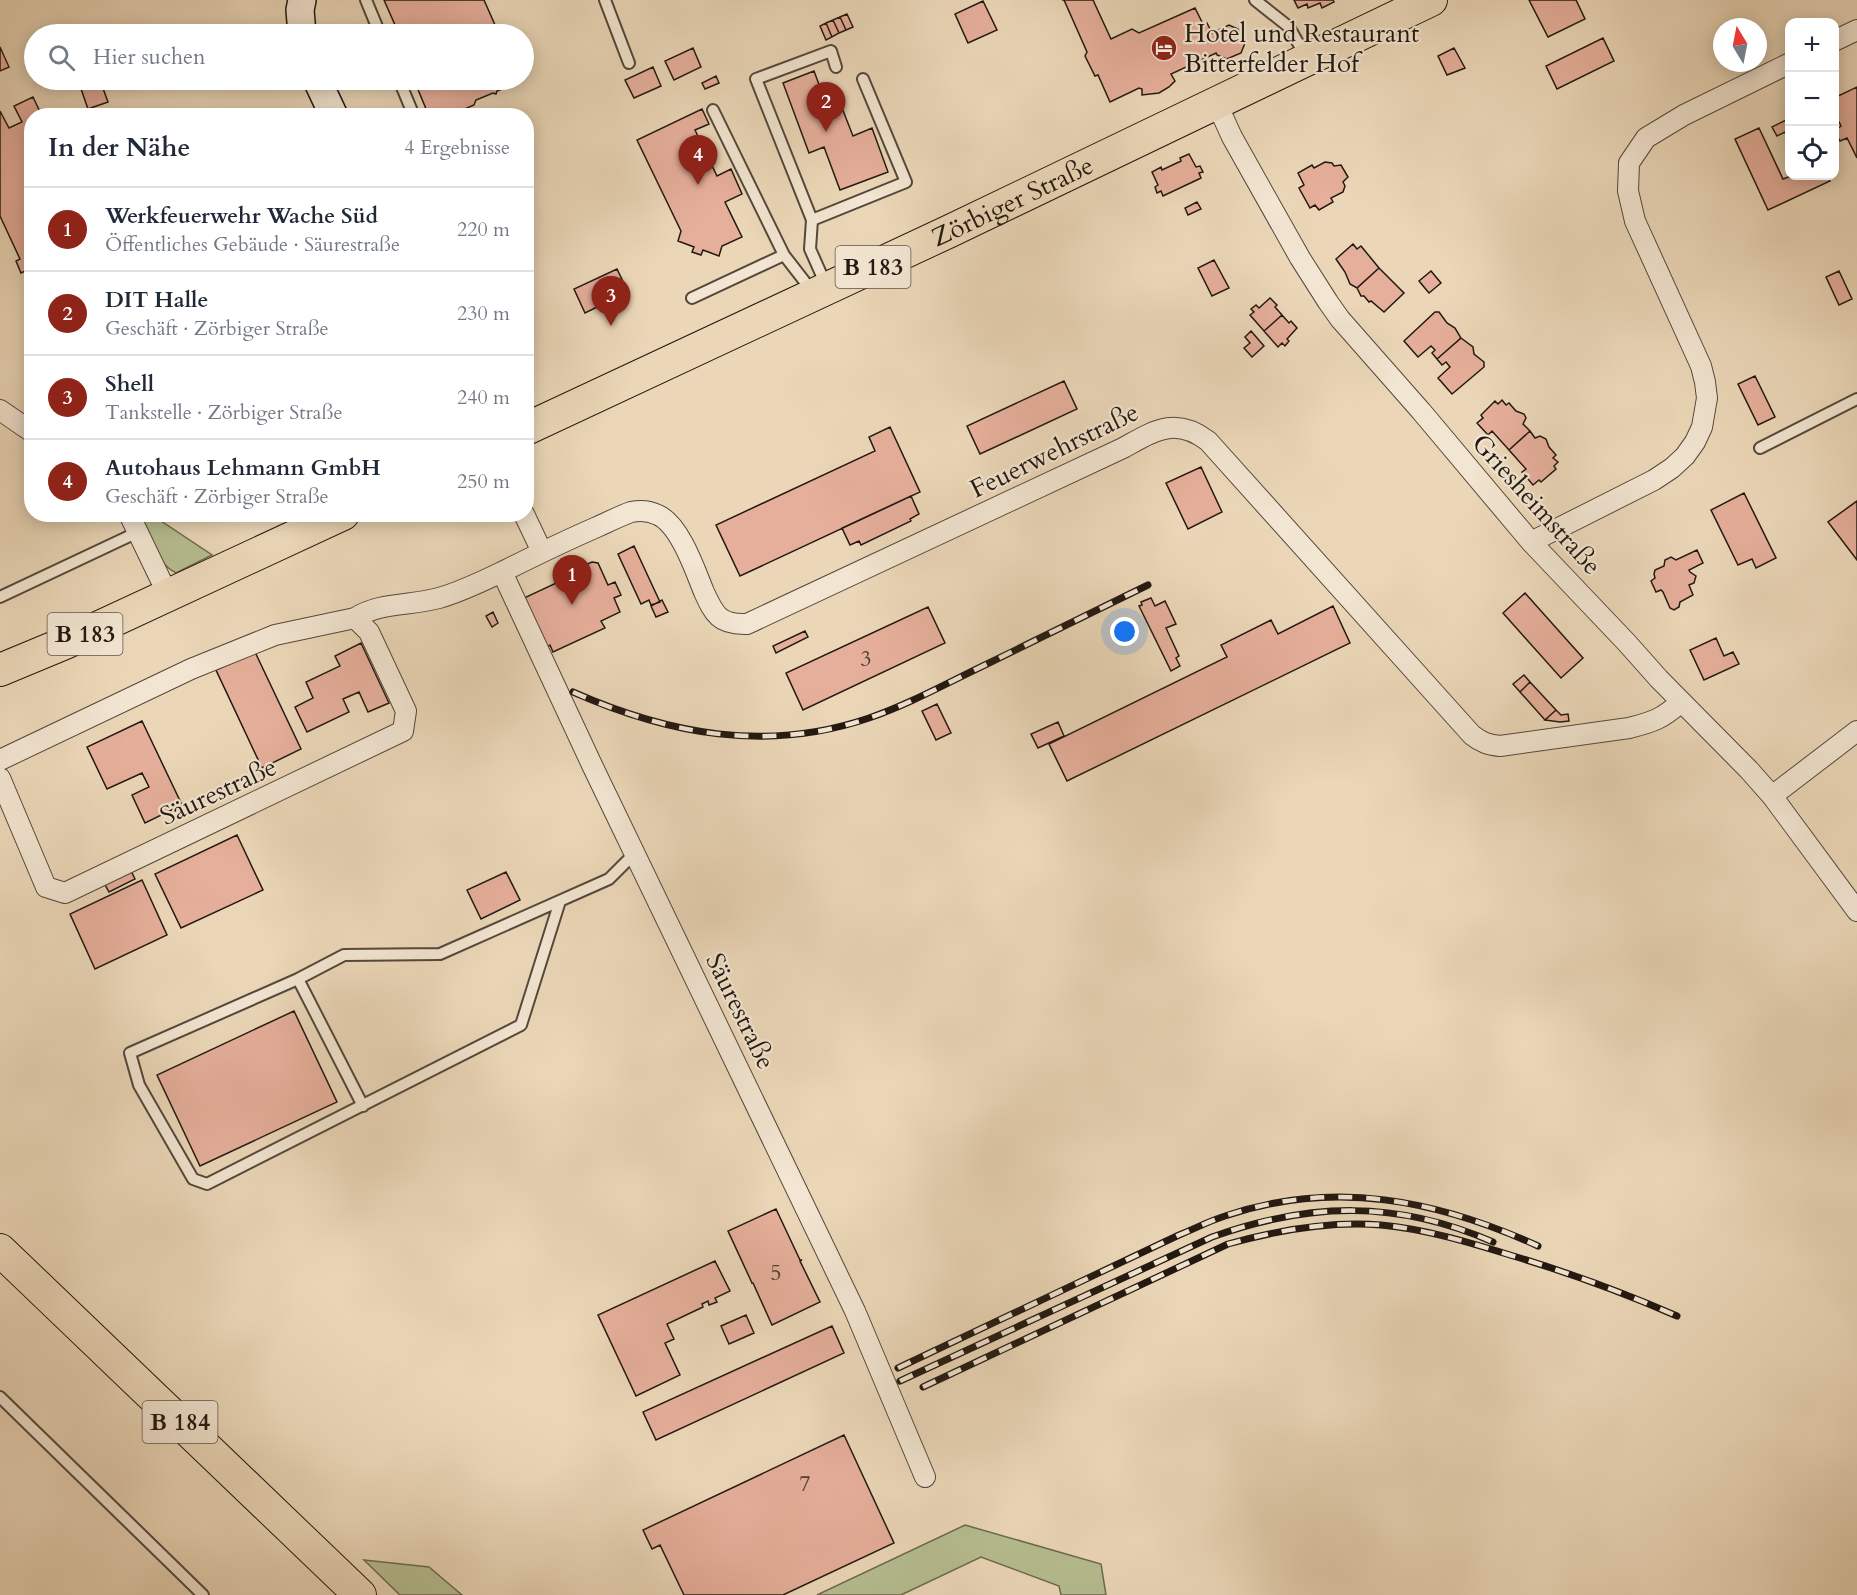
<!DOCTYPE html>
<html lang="de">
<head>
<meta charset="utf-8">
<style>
	:root { --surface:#fff; --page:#f6f6f7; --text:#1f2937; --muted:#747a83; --line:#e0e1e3; --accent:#8f2418 }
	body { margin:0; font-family:Cardo,serif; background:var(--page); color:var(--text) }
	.controls { position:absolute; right:18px; top:18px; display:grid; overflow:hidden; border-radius:12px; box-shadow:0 3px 15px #0003 }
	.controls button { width:54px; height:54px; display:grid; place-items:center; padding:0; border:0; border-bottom:2px solid var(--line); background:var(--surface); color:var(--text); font:30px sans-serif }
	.compass { position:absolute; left:1713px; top:18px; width:54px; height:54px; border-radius:50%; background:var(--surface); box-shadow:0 3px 15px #0003; rotate:350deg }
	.you { position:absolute; left:1125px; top:632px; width:21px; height:21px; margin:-15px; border:4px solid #fff; border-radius:50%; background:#1a73e8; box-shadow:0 0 0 9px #1a73e833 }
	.badge { display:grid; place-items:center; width:39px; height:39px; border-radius:50%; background:var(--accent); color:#fff; font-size:20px; font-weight:700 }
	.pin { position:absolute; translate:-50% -50px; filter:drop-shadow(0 2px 3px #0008) }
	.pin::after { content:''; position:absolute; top:32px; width:21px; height:18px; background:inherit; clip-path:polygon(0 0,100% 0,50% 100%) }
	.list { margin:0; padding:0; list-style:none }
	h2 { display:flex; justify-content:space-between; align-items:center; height:78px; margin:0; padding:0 24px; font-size:26px }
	h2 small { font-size:20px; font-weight:400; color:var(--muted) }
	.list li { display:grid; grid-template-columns:39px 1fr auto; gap:18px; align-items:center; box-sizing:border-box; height:84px; padding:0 24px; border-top:2px solid var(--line) }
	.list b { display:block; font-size:22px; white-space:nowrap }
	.list p { margin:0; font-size:20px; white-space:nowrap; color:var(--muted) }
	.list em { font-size:20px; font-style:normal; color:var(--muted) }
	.icon { flex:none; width:33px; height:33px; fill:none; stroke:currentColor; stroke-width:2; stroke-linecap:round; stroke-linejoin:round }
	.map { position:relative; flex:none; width:1857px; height:1595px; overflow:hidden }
	.search { position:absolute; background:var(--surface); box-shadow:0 3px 15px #0003; left:24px; top:24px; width:510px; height:66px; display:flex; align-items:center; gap:15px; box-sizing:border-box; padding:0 21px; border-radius:33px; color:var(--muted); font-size:22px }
	.panel { position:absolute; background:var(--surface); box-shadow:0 3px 15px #0003; left:24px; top:108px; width:510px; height:414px; border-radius:24px }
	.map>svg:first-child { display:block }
	.green { fill:#b6be90; stroke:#6c6b50; stroke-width:1.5 }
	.building { fill:#e6af9b; stroke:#221811; stroke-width:1.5 }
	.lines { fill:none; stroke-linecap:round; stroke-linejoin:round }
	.lane-casing { stroke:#54483b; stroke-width:14 }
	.street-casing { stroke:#54483b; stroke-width:22 }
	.secondary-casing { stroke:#221811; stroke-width:30 }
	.primary-casing { stroke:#221811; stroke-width:34 }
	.lane { stroke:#f2e5d1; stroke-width:10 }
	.street { stroke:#f2e5d1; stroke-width:20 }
	.secondary { stroke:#f2e5d1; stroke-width:27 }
	.primary { stroke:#ebd7b8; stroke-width:32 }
	.rail-casing { stroke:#221811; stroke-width:7 }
	.rail { stroke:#f2e5d1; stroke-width:4.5; stroke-dasharray:14; stroke-linecap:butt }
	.labels { text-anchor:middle; stroke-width:4.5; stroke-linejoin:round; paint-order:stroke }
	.number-label { font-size:22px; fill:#533e34 }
	.shield { fill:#f2e5d1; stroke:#60564b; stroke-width:1.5 }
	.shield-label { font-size:24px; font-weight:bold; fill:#221811 }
	.poi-label { font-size:26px; fill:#221811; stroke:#f2e5d1; text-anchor:start }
	.street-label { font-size:26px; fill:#221811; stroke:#f2e5d1 }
</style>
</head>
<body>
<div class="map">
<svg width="1857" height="1595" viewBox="0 0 1857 1595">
	<rect width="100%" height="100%" fill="#ebd7b8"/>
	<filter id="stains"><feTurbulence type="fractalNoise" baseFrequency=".00333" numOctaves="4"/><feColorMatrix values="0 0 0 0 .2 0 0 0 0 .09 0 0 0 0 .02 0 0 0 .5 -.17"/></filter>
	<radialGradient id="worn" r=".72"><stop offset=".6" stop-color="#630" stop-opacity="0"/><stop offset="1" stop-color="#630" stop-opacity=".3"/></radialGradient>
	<!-- green -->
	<path class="green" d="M 138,515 L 152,515 L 212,555 L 176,573 C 155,562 148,535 138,515 Z
		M 965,1525 L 1101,1564 L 1106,1595 L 1061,1595 L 1059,1586 L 981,1557 L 901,1595 L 817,1595 Z
		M 364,1560 L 429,1567 L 462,1595 L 400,1595 Z"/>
	<!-- building -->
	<path class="building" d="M 384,0 L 484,0 L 499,34 L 399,34 Z
		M 1062,0 L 1093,0 L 1111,39 L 1132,29 L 1139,33 L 1195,8 L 1203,24 L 1207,23 L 1212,33 L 1229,25 L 1238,29 L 1245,43 L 1241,53 L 1227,59 L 1217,55 L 1216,53 L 1171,74 L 1175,81 L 1169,87 L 1159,93 L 1142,95 L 1142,89 L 1139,88 L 1110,102 L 1098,75 L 1095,76 L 1085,56 L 1087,52 L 1064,0 Z
		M 1294,0 L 1333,0 L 1334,2 L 1322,8 L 1320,3 L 1308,8 L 1307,4 L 1298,8 Z
		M 1529,0 L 1576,0 L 1585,19 L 1548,37 Z
		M 983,1 L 997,30 L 968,43 L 955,14 Z
		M 847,14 L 853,27 L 846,30 L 840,17 Z
		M 840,17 L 846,30 L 839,33 L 833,20 Z
		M 833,20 L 839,33 L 832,37 L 826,23 Z
		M 826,23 L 832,37 L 826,40 L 820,26 Z
		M 1603,38 L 1614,61 L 1557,89 L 1546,66 Z
		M 0,47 L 9,67 L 0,71 Z
		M 693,48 L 701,67 L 674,80 L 665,61 Z
		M 1454,48 L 1465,68 L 1447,75 L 1438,56 Z
		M 653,67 L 661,86 L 634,98 L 625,80 Z
		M 814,71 L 821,90 L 833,85 L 853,136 L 872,128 L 888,172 L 840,190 L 824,147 L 809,153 L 783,83 Z
		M 716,76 L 719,83 L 705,89 L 702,83 Z
		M 90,80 L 100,80 L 108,102 L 88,109 L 79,83 Z
		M 414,80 L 517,80 L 518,82 L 511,85 L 510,88 L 507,87 L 497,91 L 496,94 L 493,93 L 476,100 L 474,105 L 449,116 L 429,116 Z
		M 1857,87 L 1857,158 L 1847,138 L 1840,141 L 1834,131 L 1841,126 L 1839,122 L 1834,124 L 1834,118 L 1837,117 L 1834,112 L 1834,98 Z
		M 33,97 L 42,116 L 32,116 L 32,268 L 21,273 L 16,261 L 20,259 L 0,216 L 0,111 L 9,128 L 22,122 L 14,106 Z
		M 702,109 L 709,124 L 695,130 L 717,176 L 731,169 L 742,194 L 725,202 L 742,237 L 722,246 L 719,256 L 703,250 L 701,255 L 692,252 L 694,247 L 678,241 L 681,231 L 637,140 Z
		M 1790,118 L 1790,133 L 1786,135 L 1785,132 L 1777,136 L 1772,127 Z
		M 1759,128 L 1783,179 L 1791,176 L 1795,176 L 1797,179 L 1803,176 L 1827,176 L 1830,181 L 1768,210 L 1735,139 Z
		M 1189,154 L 1196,167 L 1200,166 L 1203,172 L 1199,173 L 1201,178 L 1163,196 L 1161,191 L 1157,193 L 1155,187 L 1158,185 L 1152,172 L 1161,167 L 1162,170 L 1181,161 L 1180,158 Z
		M 1325,162 L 1332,163 L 1334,166 L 1341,165 L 1348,177 L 1343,182 L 1345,186 L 1343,192 L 1331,198 L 1333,202 L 1319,210 L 1315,205 L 1310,208 L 1299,188 L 1304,185 L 1298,173 L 1312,165 L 1314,168 Z
		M 1197,202 L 1201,209 L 1188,215 L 1185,208 Z
		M 1353,244 L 1357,249 L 1361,246 L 1379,268 L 1357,288 L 1350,284 L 1345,272 L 1336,259 Z
		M 1214,260 L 1229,288 L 1212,296 L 1198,268 Z
		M 1379,268 L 1404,293 L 1384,312 L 1371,301 L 1369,302 L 1364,296 L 1361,296 L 1357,288 Z
		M 617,269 L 628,292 L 585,313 L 574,289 Z
		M 1431,271 L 1441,283 L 1429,293 L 1419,281 Z
		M 1839,271 L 1852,299 L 1839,305 L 1826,277 Z
		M 1270,298 L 1277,305 L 1275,307 L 1282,315 L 1264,331 L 1250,315 L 1254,312 L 1251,309 L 1256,305 L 1259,308 Z
		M 1435,312 L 1439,312 L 1447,323 L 1455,328 L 1461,338 L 1437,359 L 1432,353 L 1435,350 L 1431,346 L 1418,357 L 1404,341 Z
		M 1282,315 L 1289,323 L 1291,321 L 1297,328 L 1287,339 L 1289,341 L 1285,346 L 1282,343 L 1278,347 L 1264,331 Z
		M 1251,331 L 1264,346 L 1252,357 L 1244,348 L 1250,343 L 1245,337 Z
		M 1461,338 L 1473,347 L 1474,354 L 1484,362 L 1484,367 L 1452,394 L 1438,378 L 1450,367 L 1446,362 L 1442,365 L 1437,359 Z
		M 1755,376 L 1775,417 L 1758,425 L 1738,384 Z
		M 1064,381 L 1077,409 L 980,454 L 967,426 Z
		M 1502,400 L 1506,405 L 1509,403 L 1516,411 L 1524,414 L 1526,418 L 1523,424 L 1530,431 L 1509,450 L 1492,431 L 1488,435 L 1477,423 L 1483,418 L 1481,415 L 1495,401 L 1498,404 Z
		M 890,427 L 920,492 L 740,576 L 716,525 L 875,451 L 869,437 Z
		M 1530,431 L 1535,438 L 1540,436 L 1546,439 L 1549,447 L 1556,455 L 1553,458 L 1558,462 L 1554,466 L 1556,469 L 1541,482 L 1539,480 L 1533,485 L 1522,472 L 1526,469 L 1509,450 Z
		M 1201,467 L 1222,512 L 1188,529 L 1166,483 Z
		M 1744,493 L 1776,558 L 1756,568 L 1752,559 L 1738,565 L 1711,510 Z
		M 911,496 L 919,514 L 910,519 L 911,521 L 861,545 L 859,541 L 850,545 L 842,528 Z
		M 1857,501 L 1857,560 L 1828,522 Z
		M 634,546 L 660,602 L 651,605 L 649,600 L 641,604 L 618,554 Z
		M 1697,550 L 1703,563 L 1689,570 L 1690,572 L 1696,576 L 1694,583 L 1689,585 L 1693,595 L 1680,602 L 1679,607 L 1674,610 L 1670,608 L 1663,592 L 1661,590 L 1656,592 L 1651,581 L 1655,578 L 1654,574 L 1655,570 L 1664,566 L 1665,560 L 1671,557 L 1676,560 Z
		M 592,562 L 598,563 L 608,585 L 615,582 L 621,595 L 614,598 L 620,612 L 601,621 L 605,628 L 553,652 L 550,645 L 547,647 L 524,598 L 582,571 L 583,566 Z
		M 1525,593 L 1583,658 L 1561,678 L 1503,613 Z
		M 1151,598 L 1155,606 L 1165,601 L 1176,624 L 1166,628 L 1179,656 L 1176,658 L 1180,666 L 1171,671 L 1139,606 L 1142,605 L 1141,602 Z
		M 662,600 L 668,612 L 656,617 L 651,606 Z
		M 1333,606 L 1350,643 L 1067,781 L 1049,744 L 1227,657 L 1221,645 L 1271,620 L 1278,634 Z
		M 928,607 L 945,643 L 803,710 L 786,673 Z
		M 493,612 L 498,623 L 492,627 L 486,616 Z
		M 805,631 L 808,637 L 776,653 L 773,646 Z
		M 1716,638 L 1724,656 L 1733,652 L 1739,664 L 1704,680 L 1690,650 Z
		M 361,643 L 389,703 L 368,712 L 359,692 L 343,699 L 349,712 L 307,732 L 295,707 L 313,698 L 306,682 L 340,666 L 335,656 Z
		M 255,652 L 301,749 L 262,768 L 216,670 Z
		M 1524,675 L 1530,682 L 1520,692 L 1513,684 Z
		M 1530,682 L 1556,710 L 1545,720 L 1520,692 Z
		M 937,704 L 951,733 L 936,740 L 922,711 Z
		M 1556,710 L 1561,715 L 1568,714 L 1569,721 L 1560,722 L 1545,720 Z
		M 142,721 L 182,805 L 145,823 L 132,795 L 149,787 L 142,773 L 107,789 L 87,747 Z
		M 1058,722 L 1064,736 L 1038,748 L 1031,734 Z
		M 237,835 L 263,890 L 181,928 L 155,874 Z
		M 130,869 L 135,879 L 109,892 L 103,881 Z
		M 506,872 L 520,900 L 481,919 L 467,890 Z
		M 142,880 L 167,935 L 95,969 L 70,914 Z
		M 294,1011 L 337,1102 L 200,1166 L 157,1075 Z
		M 776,1209 L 800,1260 L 802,1260 L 800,1261 L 820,1302 L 772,1325 L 753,1283 L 751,1283 L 752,1283 L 728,1231 Z
		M 715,1261 L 730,1291 L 715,1298 L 717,1302 L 709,1305 L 708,1301 L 702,1304 L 703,1307 L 667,1324 L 674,1339 L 665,1343 L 680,1375 L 636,1396 L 598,1315 Z
		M 746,1315 L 754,1333 L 729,1344 L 721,1326 Z
		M 832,1326 L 844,1353 L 656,1440 L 643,1412 Z
		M 844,1435 L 894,1543 L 783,1595 L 684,1595 L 660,1545 L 652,1549 L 643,1530 Z"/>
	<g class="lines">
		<!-- lane casing -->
		<g class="lane-casing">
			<path id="lane" d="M 366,0 L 380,34
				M 605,0 L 629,63
				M 1255,0 L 1289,27 L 1306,57
				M 399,80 L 414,116
				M 713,110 L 784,255 L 812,291
				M 812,220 L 906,182 L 863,79
				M 826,285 L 810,249 L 812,220 L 756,79 L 831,51 L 836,67
				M 692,298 L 784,255
				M 1760,448 L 1857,399
				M 0,597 L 138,532
				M 560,901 L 521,1025 L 207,1184 L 193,1179 L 139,1085 L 130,1053 L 298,979 L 344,955 L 440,954 L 609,879 L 635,853
				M 298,979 L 363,1106
				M 0,1397 L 203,1595"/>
		</g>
		<!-- street casing -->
		<g class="street-casing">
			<path id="street" d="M 1834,41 L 1857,30
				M 1217,104 L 1232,137 L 1300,258 L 1328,302 L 1340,319 L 1421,411 L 1531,542 L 1627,643 L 1659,679 L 1749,770 L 1772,796 L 1857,911
				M 0,410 L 32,432
				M 129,514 L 168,595
				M 524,514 L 542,552
				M 1531,542 L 1654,480 L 1672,468 L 1685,456 L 1695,442 L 1702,427 L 1707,398 L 1705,382 L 1701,366 L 1635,221 L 1628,191 L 1629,163 L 1646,138 L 1684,115 L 1790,63
				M 502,572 L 592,765 L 855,1311 L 925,1477
				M 0,760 L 191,669 L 275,635 L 355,618 C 380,602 410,606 439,598 C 461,592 485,580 506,570 C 536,555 567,540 597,527 C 608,522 620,516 631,512 C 640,510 650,511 658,515 C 680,525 695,570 704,592 C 714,614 719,625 747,624 L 1123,448 C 1154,431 1175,416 1208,441 L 1472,735 C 1481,742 1488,745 1500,746 L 1629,728 C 1653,722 1662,719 1681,702
				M 0,778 L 46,887 L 65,893 L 403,731 L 406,711 L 369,632 L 355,618
				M 1772,796 L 1857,731"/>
		</g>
		<!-- secondary casing -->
		<g class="secondary-casing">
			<path id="secondary" d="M 302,0 L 300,10 L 302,34
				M 317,80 L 334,116"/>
		</g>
		<!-- primary casing -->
		<g class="primary-casing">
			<g id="primary">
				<path id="s1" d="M 526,429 L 950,231 L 1431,0"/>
				<path d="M 0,670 L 65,643 L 343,514"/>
				<path d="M 0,1250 L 360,1595"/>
			</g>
		</g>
		<!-- lane -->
		<use href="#lane" class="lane"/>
		<!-- street -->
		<use href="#street" class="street"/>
		<!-- secondary -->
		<use href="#secondary" class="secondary"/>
		<!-- primary -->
		<use href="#primary" class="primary"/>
		<!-- rail casing -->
		<g class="rail-casing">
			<path id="rail" d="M 573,692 C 668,734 767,753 869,718 C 910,704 949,682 989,663 C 1042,637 1095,611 1148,585
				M 898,1368 L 1179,1235 C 1194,1229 1209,1221 1225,1216 C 1334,1179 1437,1200 1538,1246
				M 900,1381 L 1212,1237 C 1310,1202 1397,1200 1493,1242
				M 923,1387 L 1228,1244 C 1278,1230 1330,1221 1381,1225 C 1425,1229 1468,1242 1510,1255 C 1567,1272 1622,1292 1677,1316"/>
		</g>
		<!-- rail -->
		<use href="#rail" class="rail"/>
	</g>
	<!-- icons -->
	<defs>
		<g id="hotel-disc" transform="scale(1.35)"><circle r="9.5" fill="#8f2418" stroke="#f2e5d1"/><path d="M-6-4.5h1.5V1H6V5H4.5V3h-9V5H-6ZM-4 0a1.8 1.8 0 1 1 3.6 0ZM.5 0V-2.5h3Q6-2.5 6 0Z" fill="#fff"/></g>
	</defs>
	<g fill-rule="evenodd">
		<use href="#hotel-disc" x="1164" y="48"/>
	</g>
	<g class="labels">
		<!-- number labels -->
		<g class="number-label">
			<text x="866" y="666">3</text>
			<text x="776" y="1280">5</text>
			<text x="805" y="1491">7</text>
		</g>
		<!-- shield labels -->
		<g class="shield">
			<rect x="835.5" y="246" width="75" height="42" rx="4.5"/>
			<rect x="47.5" y="613" width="75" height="42" rx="4.5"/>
			<rect x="142.5" y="1401" width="75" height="42" rx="4.5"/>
		</g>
		<g class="shield-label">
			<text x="873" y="275">B 183</text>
			<text x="85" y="642">B 183</text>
			<text x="180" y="1430">B 184</text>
		</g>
		<!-- poi labels -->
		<g class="poi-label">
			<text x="1184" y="42">Hotel und Restaurant<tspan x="1184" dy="30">Bitterfelder Hof</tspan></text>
		</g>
		<!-- street labels -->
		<g class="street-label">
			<text dy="9" stroke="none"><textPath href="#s1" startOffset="537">Zörbiger Straße</textPath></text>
			<text transform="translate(1054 450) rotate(-26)" y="9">Feuerwehrstraße</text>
			<text transform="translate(1537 504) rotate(48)" y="9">Griesheimstraße</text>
			<text transform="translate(218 791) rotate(-25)" y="9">Säurestraße</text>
			<text transform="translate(741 1011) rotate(64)" y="9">Säurestraße</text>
		</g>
	</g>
	<rect width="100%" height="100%" filter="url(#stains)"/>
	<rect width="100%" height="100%" fill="url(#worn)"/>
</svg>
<div class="controls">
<button>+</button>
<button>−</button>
<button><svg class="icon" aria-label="locate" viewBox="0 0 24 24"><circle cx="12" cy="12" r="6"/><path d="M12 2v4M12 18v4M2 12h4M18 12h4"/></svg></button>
</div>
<svg class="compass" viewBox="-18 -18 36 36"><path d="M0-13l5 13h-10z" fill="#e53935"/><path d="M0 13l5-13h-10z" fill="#747a83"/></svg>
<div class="you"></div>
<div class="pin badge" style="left:572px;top:605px">1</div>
<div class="pin badge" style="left:826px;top:132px">2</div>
<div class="pin badge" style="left:611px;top:326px">3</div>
<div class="pin badge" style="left:698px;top:185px">4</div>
<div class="search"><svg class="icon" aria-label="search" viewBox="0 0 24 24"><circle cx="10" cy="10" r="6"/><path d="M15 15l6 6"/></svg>Hier suchen</div>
<section class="panel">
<h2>In der Nähe<small>4 Ergebnisse</small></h2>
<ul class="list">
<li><span class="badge">1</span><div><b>Werkfeuerwehr Wache Süd</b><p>Öffentliches Gebäude · Säurestraße</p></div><em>220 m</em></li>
<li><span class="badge">2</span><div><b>DIT Halle</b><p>Geschäft · Zörbiger Straße</p></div><em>230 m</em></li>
<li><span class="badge">3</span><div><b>Shell</b><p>Tankstelle · Zörbiger Straße</p></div><em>240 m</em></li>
<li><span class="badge">4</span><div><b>Autohaus Lehmann GmbH</b><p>Geschäft · Zörbiger Straße</p></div><em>250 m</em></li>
</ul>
</section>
</div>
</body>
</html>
